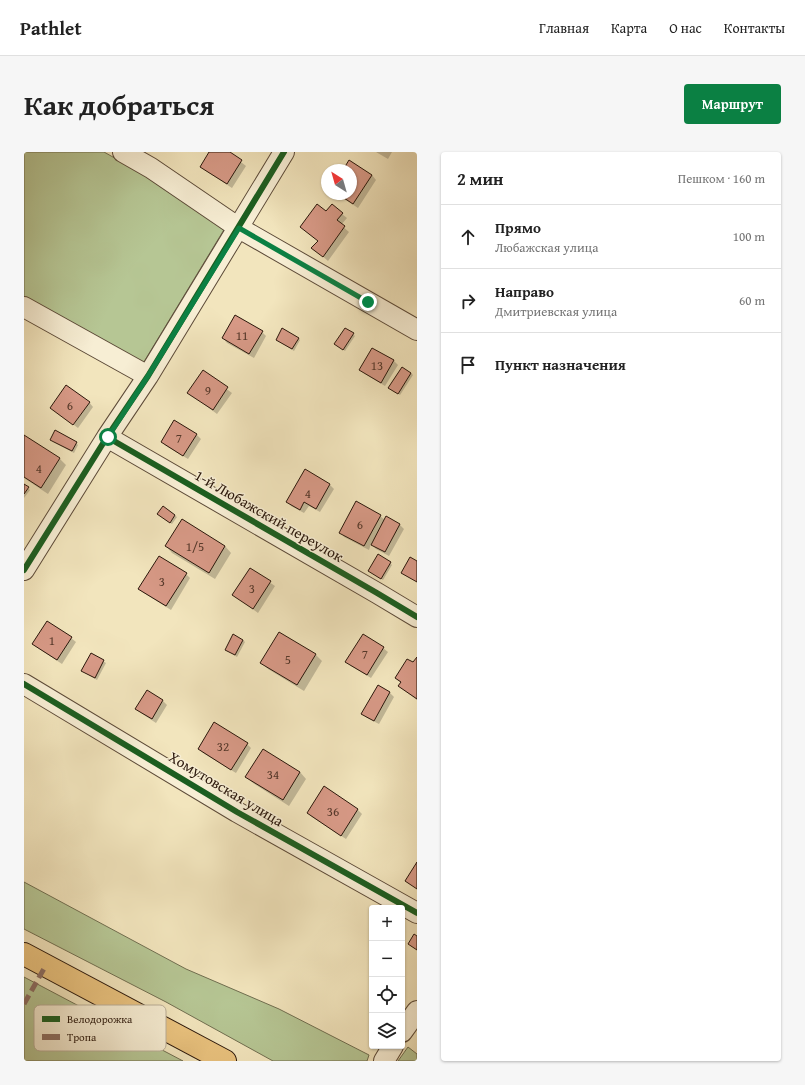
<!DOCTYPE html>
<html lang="ru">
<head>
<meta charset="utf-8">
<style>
	:root { --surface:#fff; --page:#f6f6f6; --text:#222; --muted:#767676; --line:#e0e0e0; --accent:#0b8043 }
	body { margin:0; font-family:"Gentium Book Plus",serif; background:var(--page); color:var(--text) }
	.controls { position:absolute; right:12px; bottom:12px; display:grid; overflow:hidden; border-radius:4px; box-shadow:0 1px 3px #0004 }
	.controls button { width:36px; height:36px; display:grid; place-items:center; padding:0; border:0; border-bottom:1px solid var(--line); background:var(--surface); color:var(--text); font:20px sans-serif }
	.compass { position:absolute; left:297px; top:12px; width:36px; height:36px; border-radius:50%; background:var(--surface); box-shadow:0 1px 3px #0004; rotate:323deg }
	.stop { position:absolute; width:12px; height:12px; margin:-9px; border:3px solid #0b8043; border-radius:50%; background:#fff }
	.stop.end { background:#0b8043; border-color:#fff; box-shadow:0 1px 4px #0008 }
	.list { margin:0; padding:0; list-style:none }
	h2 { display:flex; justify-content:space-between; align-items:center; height:52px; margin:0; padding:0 16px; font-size:17px }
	h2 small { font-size:13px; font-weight:400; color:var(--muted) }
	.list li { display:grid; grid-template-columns:26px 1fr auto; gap:12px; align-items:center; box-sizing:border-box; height:64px; padding:0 16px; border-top:1px solid var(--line) }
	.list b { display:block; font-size:15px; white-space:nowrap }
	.list p { margin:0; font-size:13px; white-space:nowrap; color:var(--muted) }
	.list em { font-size:13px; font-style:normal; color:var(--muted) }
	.icon { flex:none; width:22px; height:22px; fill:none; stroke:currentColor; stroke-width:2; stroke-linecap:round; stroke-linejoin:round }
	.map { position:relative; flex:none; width:393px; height:909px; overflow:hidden; border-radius:4px }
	header { display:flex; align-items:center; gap:24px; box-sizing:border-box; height:56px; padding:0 20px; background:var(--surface); border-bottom:1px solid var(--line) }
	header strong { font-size:19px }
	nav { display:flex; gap:22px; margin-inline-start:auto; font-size:14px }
	.intro { display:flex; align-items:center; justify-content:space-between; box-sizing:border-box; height:96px; padding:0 24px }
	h1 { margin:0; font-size:28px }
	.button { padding:10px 18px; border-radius:4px; background:var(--accent); color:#fff; font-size:14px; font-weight:700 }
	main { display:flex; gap:24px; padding:0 24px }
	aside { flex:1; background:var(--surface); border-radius:4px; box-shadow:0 1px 3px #0004 }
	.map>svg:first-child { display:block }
	.green { fill:#b6c694; stroke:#706e50 }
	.shadow { fill:#0003 }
	.building { fill:#d79986; stroke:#2a170b }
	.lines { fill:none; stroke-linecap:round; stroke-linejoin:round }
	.minor-casing { stroke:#5c4a38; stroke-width:22 }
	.major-casing { stroke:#2a170b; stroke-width:24 }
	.minor { stroke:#f7eed4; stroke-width:20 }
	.major { stroke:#e9c27e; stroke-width:22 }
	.quiet { stroke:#8d6e63; stroke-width:5; stroke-dasharray:10 5; stroke-linecap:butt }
	.cycleway-casing { stroke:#f7eed4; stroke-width:8 }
	.cycleway { stroke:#1b5e20; stroke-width:6 }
	.route { stroke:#0b8043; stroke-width:5 }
	.labels { text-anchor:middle; stroke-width:3; stroke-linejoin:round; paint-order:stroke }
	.number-label { font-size:13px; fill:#55382a }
	.street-label { font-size:15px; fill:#2a170b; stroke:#f7eed4 }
	.key { fill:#f7eed4; stroke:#baae98; stroke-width:1 }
	.key-label { font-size:11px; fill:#2a170b }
</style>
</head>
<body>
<header>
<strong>Pathlet</strong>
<nav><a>Главная</a><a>Карта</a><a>О нас</a><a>Контакты</a></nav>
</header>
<div class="intro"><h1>Как добраться</h1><a class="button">Маршрут</a></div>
<main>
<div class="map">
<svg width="393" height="909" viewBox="0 0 393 909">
	<rect width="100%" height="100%" fill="#f2e5bd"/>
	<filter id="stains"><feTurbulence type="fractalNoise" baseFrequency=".005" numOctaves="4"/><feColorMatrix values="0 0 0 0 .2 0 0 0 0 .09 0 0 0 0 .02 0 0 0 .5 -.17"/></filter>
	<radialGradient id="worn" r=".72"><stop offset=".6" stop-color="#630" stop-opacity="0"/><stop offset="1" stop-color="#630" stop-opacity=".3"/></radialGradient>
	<!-- green -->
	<path class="green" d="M 0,0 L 80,0 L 126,26 L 201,76 L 118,213 L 0,151 Z
		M 0,730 L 162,817 L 255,857 L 345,903 L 343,909 L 249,909 L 142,850 L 0,777 Z
		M 0,825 L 159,909 L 0,909 Z
		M 384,895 L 393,902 L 393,909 L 374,909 Z"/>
	<!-- shadow -->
	<path class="shadow" d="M 187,0 L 204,0 L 222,14 L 208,36 L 182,19 L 177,15 Z
		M 352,0 L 368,0 L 364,7 Z
		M 326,9 L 348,23 L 352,28 L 334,56 L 313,42 L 327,42 L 327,18 L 320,18 Z
		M 302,61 L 318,62 L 323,66 L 317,73 L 325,80 L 304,109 L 289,96 L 294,89 L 277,75 Z
		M 238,180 L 242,184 L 230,206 L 203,191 L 199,186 Z
		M 329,182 L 331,184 L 321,199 L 314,194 Z
		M 274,186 L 276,188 L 270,199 L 253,188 Z
		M 349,197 L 370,209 L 374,213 L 361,234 L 341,222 L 336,218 Z
		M 179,220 L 208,241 L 193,262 L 165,241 Z
		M 387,221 L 389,223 L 376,243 L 368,237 Z
		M 65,250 L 69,255 L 54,276 L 27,256 Z
		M 172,282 L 177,287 L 164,307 L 142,294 L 138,290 Z
		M 0,284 L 36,307 L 42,313 L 24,342 L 0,326 Z
		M 29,290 L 52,291 L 54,293 L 50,301 Z
		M 281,319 L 306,333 L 310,337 L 296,360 L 285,354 L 280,361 L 267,354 L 263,349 Z
		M 0,333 L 6,338 L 0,346 Z
		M 139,355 L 153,365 L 148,372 L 136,364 Z
		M 356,364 L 361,368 L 375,372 L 380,377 L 365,404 L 352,397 L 347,392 L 345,398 L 320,385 L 316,380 Z
		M 142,394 L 201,394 L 207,401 L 191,427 L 148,401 Z
		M 366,411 L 368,413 L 359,428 L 348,421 Z
		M 226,417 L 251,434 L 234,461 L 209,443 Z
		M 162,422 L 166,426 L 147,458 L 120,441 L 115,437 Z
		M 47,486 L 52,490 L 38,512 L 14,496 L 10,492 Z
		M 219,488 L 221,490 L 213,505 L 202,498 Z
		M 359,496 L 364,500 L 347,526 L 327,514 L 323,509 Z
		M 67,502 L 82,511 L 73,528 L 58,519 Z
		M 292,503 L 298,509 L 280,539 L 244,517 L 238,511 Z
		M 393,507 L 393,548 L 375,534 L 377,531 L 372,526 L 390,512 Z
		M 123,539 L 139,549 L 143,553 L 132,571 L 117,561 L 112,557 Z
		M 366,541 L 370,545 L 355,572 L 343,566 L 339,562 Z
		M 223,592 L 227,596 L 212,621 L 179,601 L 175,596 Z
		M 276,620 L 282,627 L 265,654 L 229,631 L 222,625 Z
		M 301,636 L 334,658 L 338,662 L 322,687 L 288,665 L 284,661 Z"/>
	<!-- building -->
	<path class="building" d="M 185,0 L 206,0 L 218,8 L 203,32 L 176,15 Z
		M 325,8 L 348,23 L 329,52 L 314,42 L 327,42 L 327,18 L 319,18 Z
		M 293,52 L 302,59 L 308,52 L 319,61 L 313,68 L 321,74 L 299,105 L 287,96 L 294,89 L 276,75 Z
		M 211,163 L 239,179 L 225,202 L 198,186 Z
		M 258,176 L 275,186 L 268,197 L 252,188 Z
		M 321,176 L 330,181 L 319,198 L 310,192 Z
		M 348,196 L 370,208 L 357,231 L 335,218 Z
		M 378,215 L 387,221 L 374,242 L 364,236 Z
		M 179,218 L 204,235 L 189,258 L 163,241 Z
		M 42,233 L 66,250 L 49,273 L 26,256 Z
		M 150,268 L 173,282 L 159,304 L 137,290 Z
		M 31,278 L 53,290 L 48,299 L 26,288 Z
		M 0,283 L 36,306 L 17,336 L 0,325 Z
		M 281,317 L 306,332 L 292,357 L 280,350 L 276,358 L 262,350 Z
		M 0,332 L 5,335 L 0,342 Z
		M 332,349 L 357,363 L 340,394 L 315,381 Z
		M 139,354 L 151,363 L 146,371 L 133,362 Z
		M 362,364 L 376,372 L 361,400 L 347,393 Z
		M 158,367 L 201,394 L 185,421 L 141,394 Z
		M 354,402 L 367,410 L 357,427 L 344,419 Z
		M 135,404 L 163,421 L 142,454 L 114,437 Z
		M 386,405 L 393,409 L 393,430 L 377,421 Z
		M 226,416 L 247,429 L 229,457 L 208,443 Z
		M 23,469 L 48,485 L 33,508 L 8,492 Z
		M 255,480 L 292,502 L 273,533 L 236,511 Z
		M 209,482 L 219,488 L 211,503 L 201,498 Z
		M 339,482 L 360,495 L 343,523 L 321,510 Z
		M 67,501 L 80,508 L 71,526 L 57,519 Z
		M 393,505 L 393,547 L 374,534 L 377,530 L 371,526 L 383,507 L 389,510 Z
		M 354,533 L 366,540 L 350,569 L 337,562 Z
		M 123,538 L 139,548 L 128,567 L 111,557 Z
		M 190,570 L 224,591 L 207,618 L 174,597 Z
		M 239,597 L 276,620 L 259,648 L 221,625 Z
		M 300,634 L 334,657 L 317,684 L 283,661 Z
		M 393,710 L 393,737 L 381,729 Z
		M 390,782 L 393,784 L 393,798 L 384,792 Z"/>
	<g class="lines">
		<!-- minor casing -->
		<g class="minor-casing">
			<path id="minor" d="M 99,0 L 127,16 L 215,76 L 393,178
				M 0,155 L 124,224
				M 83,285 L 353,441 L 393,465
				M 0,418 L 83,285 L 124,224 L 260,0
				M 0,532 L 213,660 L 393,761
				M 378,880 L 393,859
				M 360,909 L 369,894"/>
		</g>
		<!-- major casing -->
		<g class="major-casing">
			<path id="major" d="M 0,802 L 201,909"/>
		</g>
		<!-- minor -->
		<use href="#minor" class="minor"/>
		<!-- major -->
		<use href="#major" class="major"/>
		<!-- quiet -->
		<path class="quiet" d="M 0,852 L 22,813"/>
		<!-- cycleway casing -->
		<g class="cycleway-casing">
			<path id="cycleway" d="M 83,285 L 353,441 L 393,465
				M 0,418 L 83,285 L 124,224 L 260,0
				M 0,532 L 213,660 L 393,761"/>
		</g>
		<!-- cycleway -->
		<use href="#cycleway" class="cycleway"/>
	</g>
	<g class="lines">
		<!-- route -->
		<path class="route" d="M 84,285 L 124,224 L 215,76 L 344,150"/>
	</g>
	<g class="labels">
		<!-- number labels -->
		<g class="number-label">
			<text x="218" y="188">11</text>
			<text x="353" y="218">13</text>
			<text x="184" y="243">9</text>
			<text x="46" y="258">6</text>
			<text x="155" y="291">7</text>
			<text x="15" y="321">4</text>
			<text x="284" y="346">4</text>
			<text x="336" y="377">6</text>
			<text x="171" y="399">1/5</text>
			<text x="138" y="434">3</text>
			<text x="228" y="441">3</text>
			<text x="28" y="493">1</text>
			<text x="341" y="507">7</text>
			<text x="264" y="512">5</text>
			<text x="199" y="599">32</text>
			<text x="249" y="627">34</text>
			<text x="309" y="664">36</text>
		</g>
		<!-- street labels -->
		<g class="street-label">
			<text transform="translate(245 364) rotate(30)" y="5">1-й Любажский переулок</text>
			<text transform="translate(202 637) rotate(31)" y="5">Хомутовская улица</text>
		</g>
	</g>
	<!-- legend -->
	<rect x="10" y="853" width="132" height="46" rx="6" class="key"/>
	<rect x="18" y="864" width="18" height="6" fill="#1b5e20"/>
	<rect x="18" y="882" width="18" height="6" fill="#8d6e63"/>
	<g class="key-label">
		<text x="43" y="871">Велодорожка</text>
		<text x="43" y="889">Тропа</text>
	</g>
	<rect width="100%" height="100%" filter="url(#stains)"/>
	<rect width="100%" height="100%" fill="url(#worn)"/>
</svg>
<div class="controls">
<button>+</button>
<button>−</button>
<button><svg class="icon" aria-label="locate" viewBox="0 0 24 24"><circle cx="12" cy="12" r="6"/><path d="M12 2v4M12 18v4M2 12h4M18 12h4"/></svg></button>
<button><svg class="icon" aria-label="layers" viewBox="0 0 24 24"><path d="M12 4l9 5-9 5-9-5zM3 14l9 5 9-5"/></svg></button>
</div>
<svg class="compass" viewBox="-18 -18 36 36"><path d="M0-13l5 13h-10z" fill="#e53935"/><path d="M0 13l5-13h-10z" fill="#767676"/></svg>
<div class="stop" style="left:84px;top:285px"></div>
<div class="stop end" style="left:344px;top:150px"></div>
</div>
<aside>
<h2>2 мин<small>Пешком · 160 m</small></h2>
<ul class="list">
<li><svg class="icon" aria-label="ahead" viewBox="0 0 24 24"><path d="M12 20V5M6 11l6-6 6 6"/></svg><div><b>Прямо</b><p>Любажская улица</p></div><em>100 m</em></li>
<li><svg class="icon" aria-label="right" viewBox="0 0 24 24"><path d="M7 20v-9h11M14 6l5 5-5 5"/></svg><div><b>Направо</b><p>Дмитриевская улица</p></div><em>60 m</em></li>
<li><svg class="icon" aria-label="arrive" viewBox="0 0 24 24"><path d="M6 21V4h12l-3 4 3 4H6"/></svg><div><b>Пункт назначения</b></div></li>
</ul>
</aside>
</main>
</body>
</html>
